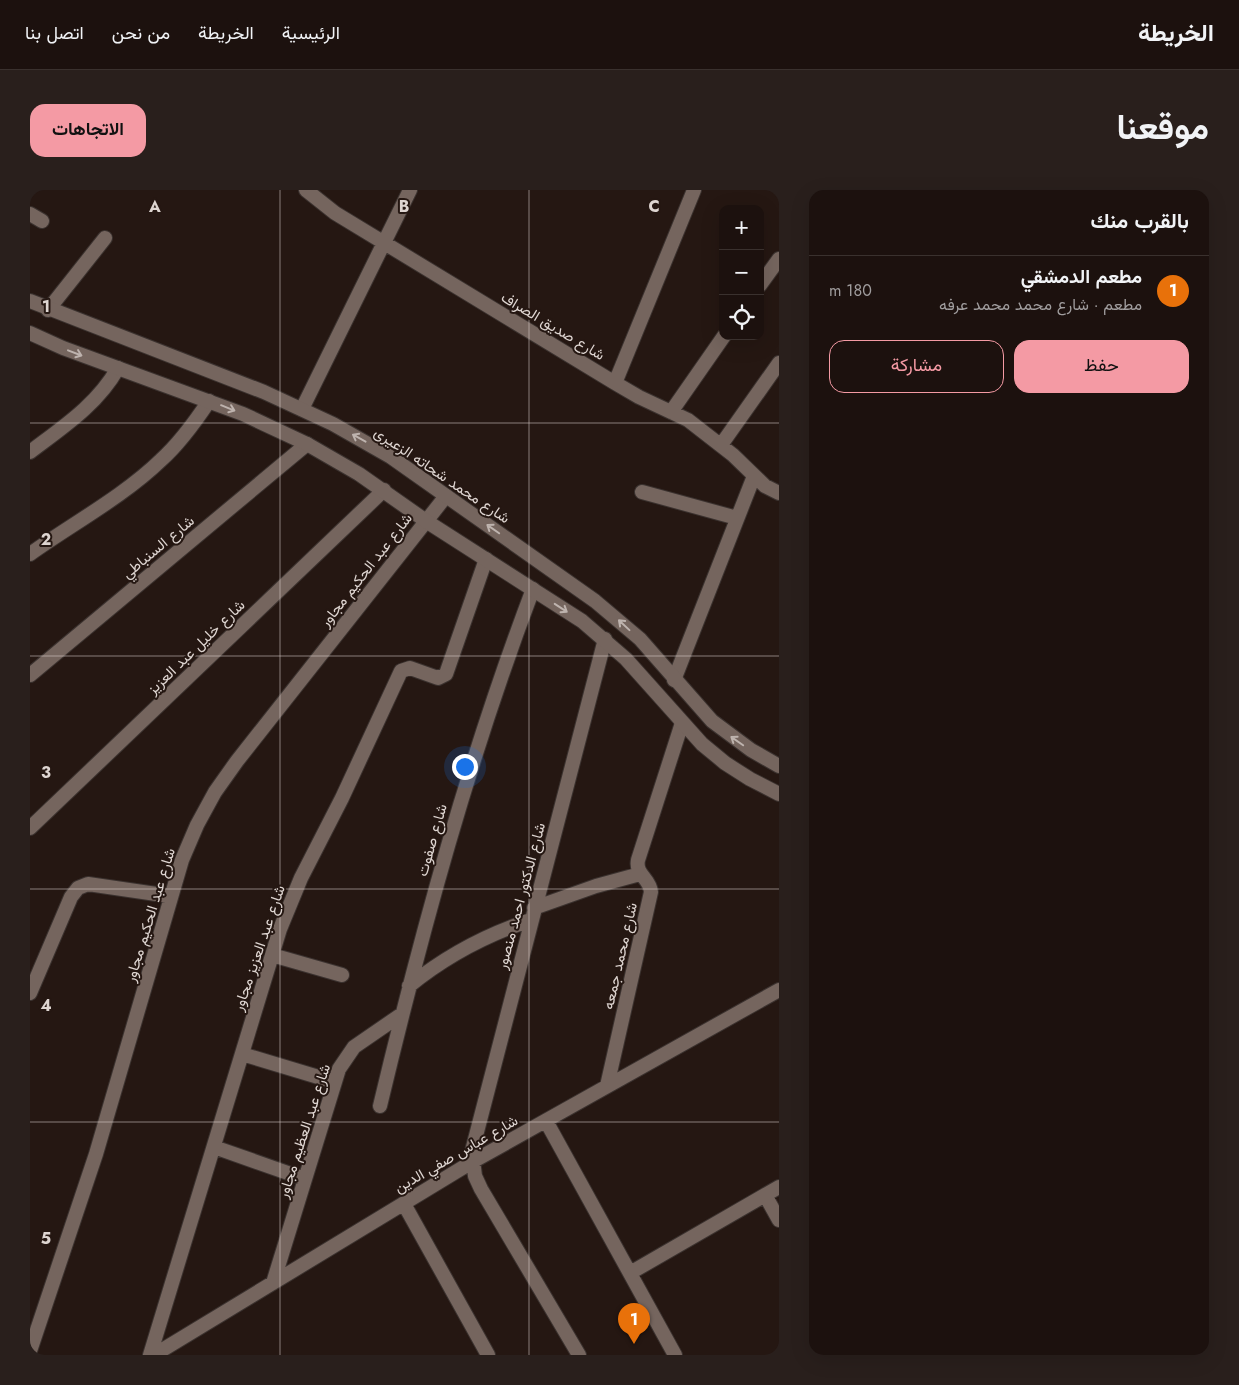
<!DOCTYPE html>
<html lang="ar">
<head>
<meta charset="utf-8">
<style>
	:root { --surface:#1c110e; --page:#291f1c; --text:#f1f3f6; --muted:#a09d9e; --line:#3a312e; --accent:#f49aa4 }
	body { margin:0; font-family:Jost,Vazirmatn,sans-serif; background:var(--page); color:var(--text); direction:rtl }
	.controls { position:absolute; right:15px; top:15px; display:grid; overflow:hidden; border-radius:10px; box-shadow:0 5px 20px #0002 }
	.controls button { width:45px; height:45px; display:grid; place-items:center; padding:0; border:0; border-bottom:1px solid var(--line); background:var(--surface); color:var(--text); font:25px sans-serif }
	.you { position:absolute; left:434px; top:576px; width:18px; height:18px; margin:-12px; border:4px solid #fff; border-radius:50%; background:#1a73e8; box-shadow:0 0 0 8px #1a73e833 }
	.badge { display:grid; place-items:center; width:32px; height:32px; border-radius:50%; background:var(--accent); color:#fff; font-size:16px; font-weight:700 }
	.pin { position:absolute; translate:-50% -41px; filter:drop-shadow(0 1px 2px #0008) }
	.pin::after { content:''; position:absolute; top:26px; width:18px; height:15px; background:inherit; clip-path:polygon(0 0,100% 0,50% 100%) }
	.list { margin:0; padding:0; list-style:none }
	h2 { display:flex; justify-content:space-between; align-items:center; height:65px; margin:0; padding:0 20px; font-size:21px }
	h2 small { font-size:16px; font-weight:400; color:var(--muted) }
	.list li { display:grid; grid-template-columns:32px 1fr auto; gap:15px; align-items:center; box-sizing:border-box; height:70px; padding:0 20px; border-top:1px solid var(--line) }
	.list b { display:block; font-size:19px; white-space:nowrap }
	.list p { margin:0; font-size:16px; white-space:nowrap; color:var(--muted) }
	.list em { font-size:16px; font-style:normal; color:var(--muted) }
	.actions { display:flex; gap:10px; padding:15px 20px }
	.actions a { flex:1; padding:11px 0; border:1px solid var(--accent); border-radius:15px; text-align:center; font-size:18px; color:var(--accent) }
	.actions .main { background:var(--accent); color:#111 }
	.icon { flex:none; width:28px; height:28px; fill:none; stroke:currentColor; stroke-width:2; stroke-linecap:round; stroke-linejoin:round }
	.map { position:relative; flex:none; width:749px; height:1165px; overflow:hidden; direction:ltr; border-radius:15px }
	header { display:flex; align-items:center; gap:30px; box-sizing:border-box; height:70px; padding:0 25px; background:var(--surface); border-bottom:1px solid var(--line) }
	header strong { font-size:24px }
	nav { display:flex; gap:28px; margin-inline-start:auto; font-size:18px }
	.intro { display:flex; align-items:center; justify-content:space-between; box-sizing:border-box; height:120px; padding:0 30px }
	h1 { margin:0; font-size:35px }
	.button { padding:12px 22px; border-radius:15px; background:var(--accent); color:#111; font-size:18px; font-weight:700 }
	main { display:flex; gap:30px; padding:0 30px }
	aside { flex:1; background:var(--surface); border-radius:15px; box-shadow:0 5px 20px #0002 }
	.map>svg:first-child { display:block }
	.lines { fill:none; stroke-linecap:round; stroke-linejoin:round }
	.minor-casing { stroke:#3b322f; stroke-width:16 }
	.tertiary-casing { stroke:#3b322f; stroke-width:16 }
	.minor { stroke:#75655e; stroke-width:14 }
	.tertiary { stroke:#75655e; stroke-width:14 }
	.oneway { stroke:#beb3ae }
	.grid { fill:none; stroke:#ded5d1; stroke-width:1; stroke-opacity:0.55 }
	.labels { text-anchor:middle; stroke-width:4; stroke-linejoin:round; paint-order:stroke }
	.street-label { font-size:15px; fill:#ded5d1; stroke:#251712 }
	.grid-label { font-size:16px; text-anchor:middle; font-weight:bold; fill:#ded5d1; stroke:#251712; stroke-width:4; stroke-linejoin:round; paint-order:stroke }
</style>
</head>
<body>
<header>
<strong>الخريطة</strong>
<nav><a>الرئيسية</a><a>الخريطة</a><a>من نحن</a><a>اتصل بنا</a></nav>
</header>
<div class="intro"><h1>موقعنا</h1><a class="button">الاتجاهات</a></div>
<main>
<aside>
<h2>بالقرب منك<small></small></h2>
<ul class="list">
<li><span class="badge" style="background:#e8710a">1</span><div><b>مطعم الدمشقي</b><p>مطعم · شارع محمد محمد عرفه</p></div><em>180 m</em></li>
</ul>
<div class="actions"><a class="main">حفظ</a><a>مشاركة</a></div>
</aside>
<div class="map">
<svg width="749" height="1165" viewBox="0 0 749 1165">
	<rect width="100%" height="100%" fill="#251712"/>
	<g class="lines">
		<!-- minor casing -->
		<g class="minor-casing">
			<path id="minor" d="M 276,0 L 305,23 L 585,193 L 609,207 L 658,230 L 703,265 L 735,296 L 749,303
				M 0,24 L 12,31
				M 730,95 L 749,69
				M 18,120 L 75,48
				M 585,193 L 664,0
				M 272,219 L 380,0
				M 641,222 L 694,146
				M 691,255 L 749,173
				M 0,262 C 33,237 67,215 88,178
				M 612,302 L 707,328
				M 0,364 C 42,334 94,306 131,270 C 150,253 165,232 179,211
				M 0,485 L 277,254
				M 644,490 L 724,286
				M 0,638 L 354,300
				M 504,718 L 566,696 L 610,684
				M 242,765 L 312,785
				M 379,796 C 416,766 455,745 501,730
				M 0,803 L 41,707 L 48,698 L 58,694 L 140,706
				M 212,864 L 305,892
				M 577,896 L 621,702 C 620,688 605,685 608,670 L 652,533
				M 350,916 C 392,740 439,568 503,399
				M 516,931 L 645,1165
				M 184,957 L 275,989
				M 735,1005 L 749,1030
				M 374,1014 L 458,1165
				M 600,1083 L 749,997
				M 243,1093 L 309,879 L 324,857 L 372,824
				M 0,1161 L 66,964 L 152,670 L 167,635 L 185,602 L 207,571 L 416,306
				M 120,1165 L 250,739 L 271,688 L 312,608 L 371,481 L 380,478 L 408,488 L 416,484 L 456,369
				M 124,1165 L 442,972 L 749,800
				M 549,1165 L 451,999 L 445,986 L 442,961 L 575,449"/>
		</g>
		<!-- tertiary casing -->
		<g class="tertiary-casing">
			<path id="tertiary" d="M 0,111 L 234,202 L 303,234 L 361,267 L 565,411 L 610,449 L 682,531 L 721,560 L 749,576
				M 0,143 L 33,158 L 213,224 L 277,254 L 329,284 L 396,331 L 552,431 L 596,469 L 672,554 L 695,573 L 720,589 L 749,604"/>
		</g>
		<!-- minor -->
		<use href="#minor" class="minor"/>
		<!-- tertiary -->
		<use href="#tertiary" class="tertiary"/>
	</g>
	<!-- one-way arrows -->
	<defs><path id="oneway-shaft" d="M-6 0H5M1.5-3L5.5 0L1.5 3" fill="none" stroke-width="1.6" stroke-linecap="round" stroke-linejoin="round" transform="scale(1.25)"/></defs>
	<g class="oneway">
		<use href="#oneway-shaft" transform="translate(45 163) rotate(21)"/>
		<use href="#oneway-shaft" transform="translate(198 218) rotate(22)"/>
		<use href="#oneway-shaft" transform="translate(329 248) rotate(-151)"/>
		<use href="#oneway-shaft" transform="translate(463 339) rotate(-145)"/>
		<use href="#oneway-shaft" transform="translate(531 418) rotate(33)"/>
		<use href="#oneway-shaft" transform="translate(594 435) rotate(-137)"/>
		<use href="#oneway-shaft" transform="translate(707 551) rotate(-145)"/>
	</g>
	<!-- grid -->
	<path class="grid" d="M 250,0 L 250,1165M 499,0 L 499,1165M 0,233 L 749,233M 0,466 L 749,466M 0,699 L 749,699M 0,932 L 749,932"/>
	<g class="labels">
		<!-- street labels -->
		<g class="street-label">
			<text transform="translate(523 136) rotate(31)" y="5">شارع صديق الصراف</text>
			<text transform="translate(412 285) rotate(34)" y="5">شارع محمد شحاته الزعيرى</text>
			<text transform="translate(128 357) rotate(-40)" y="5">شارع السنباطي</text>
			<text transform="translate(336 380) rotate(-52)" y="5">شارع عبد الحكيم مجاور</text>
			<text transform="translate(166 457) rotate(-44)" y="5">شارع خليل عبد العزيز</text>
			<text transform="translate(402 650) rotate(-74)" y="5">شارع صفوت</text>
			<text transform="translate(491 706) rotate(-75)" y="5">شارع الدكتور احمد منصور</text>
			<text transform="translate(120 725) rotate(-73)" y="5">شارع عبد الحكيم مجاور</text>
			<text transform="translate(229 758) rotate(-71)" y="5">شارع عبد العزيز مجاور</text>
			<text transform="translate(590 766) rotate(-77)" y="5">شارع محمد جمعه</text>
			<text transform="translate(274 941) rotate(-72)" y="5">شارع عبد العظيم مجاور</text>
			<text transform="translate(426 964) rotate(-30)" y="5">شارع عباس صفي الدين</text>
		</g>
	</g>
	<g class="grid-label">
		<text x="125" y="22">A</text>
		<text x="374" y="22">B</text>
		<text x="624" y="22">C</text>
		<text x="16" y="122">1</text>
		<text x="16" y="355">2</text>
		<text x="16" y="588">3</text>
		<text x="16" y="821">4</text>
		<text x="16" y="1054">5</text>
	</g>
</svg>
<div class="controls">
<button>+</button>
<button>−</button>
<button><svg class="icon" aria-label="locate" viewBox="0 0 24 24"><circle cx="12" cy="12" r="6"/><path d="M12 2v4M12 18v4M2 12h4M18 12h4"/></svg></button>
</div>
<div class="you"></div>
<div class="pin badge" style="left:604px;top:1154px;background:#e8710a">1</div>
</div>
</main>
</body>
</html>
